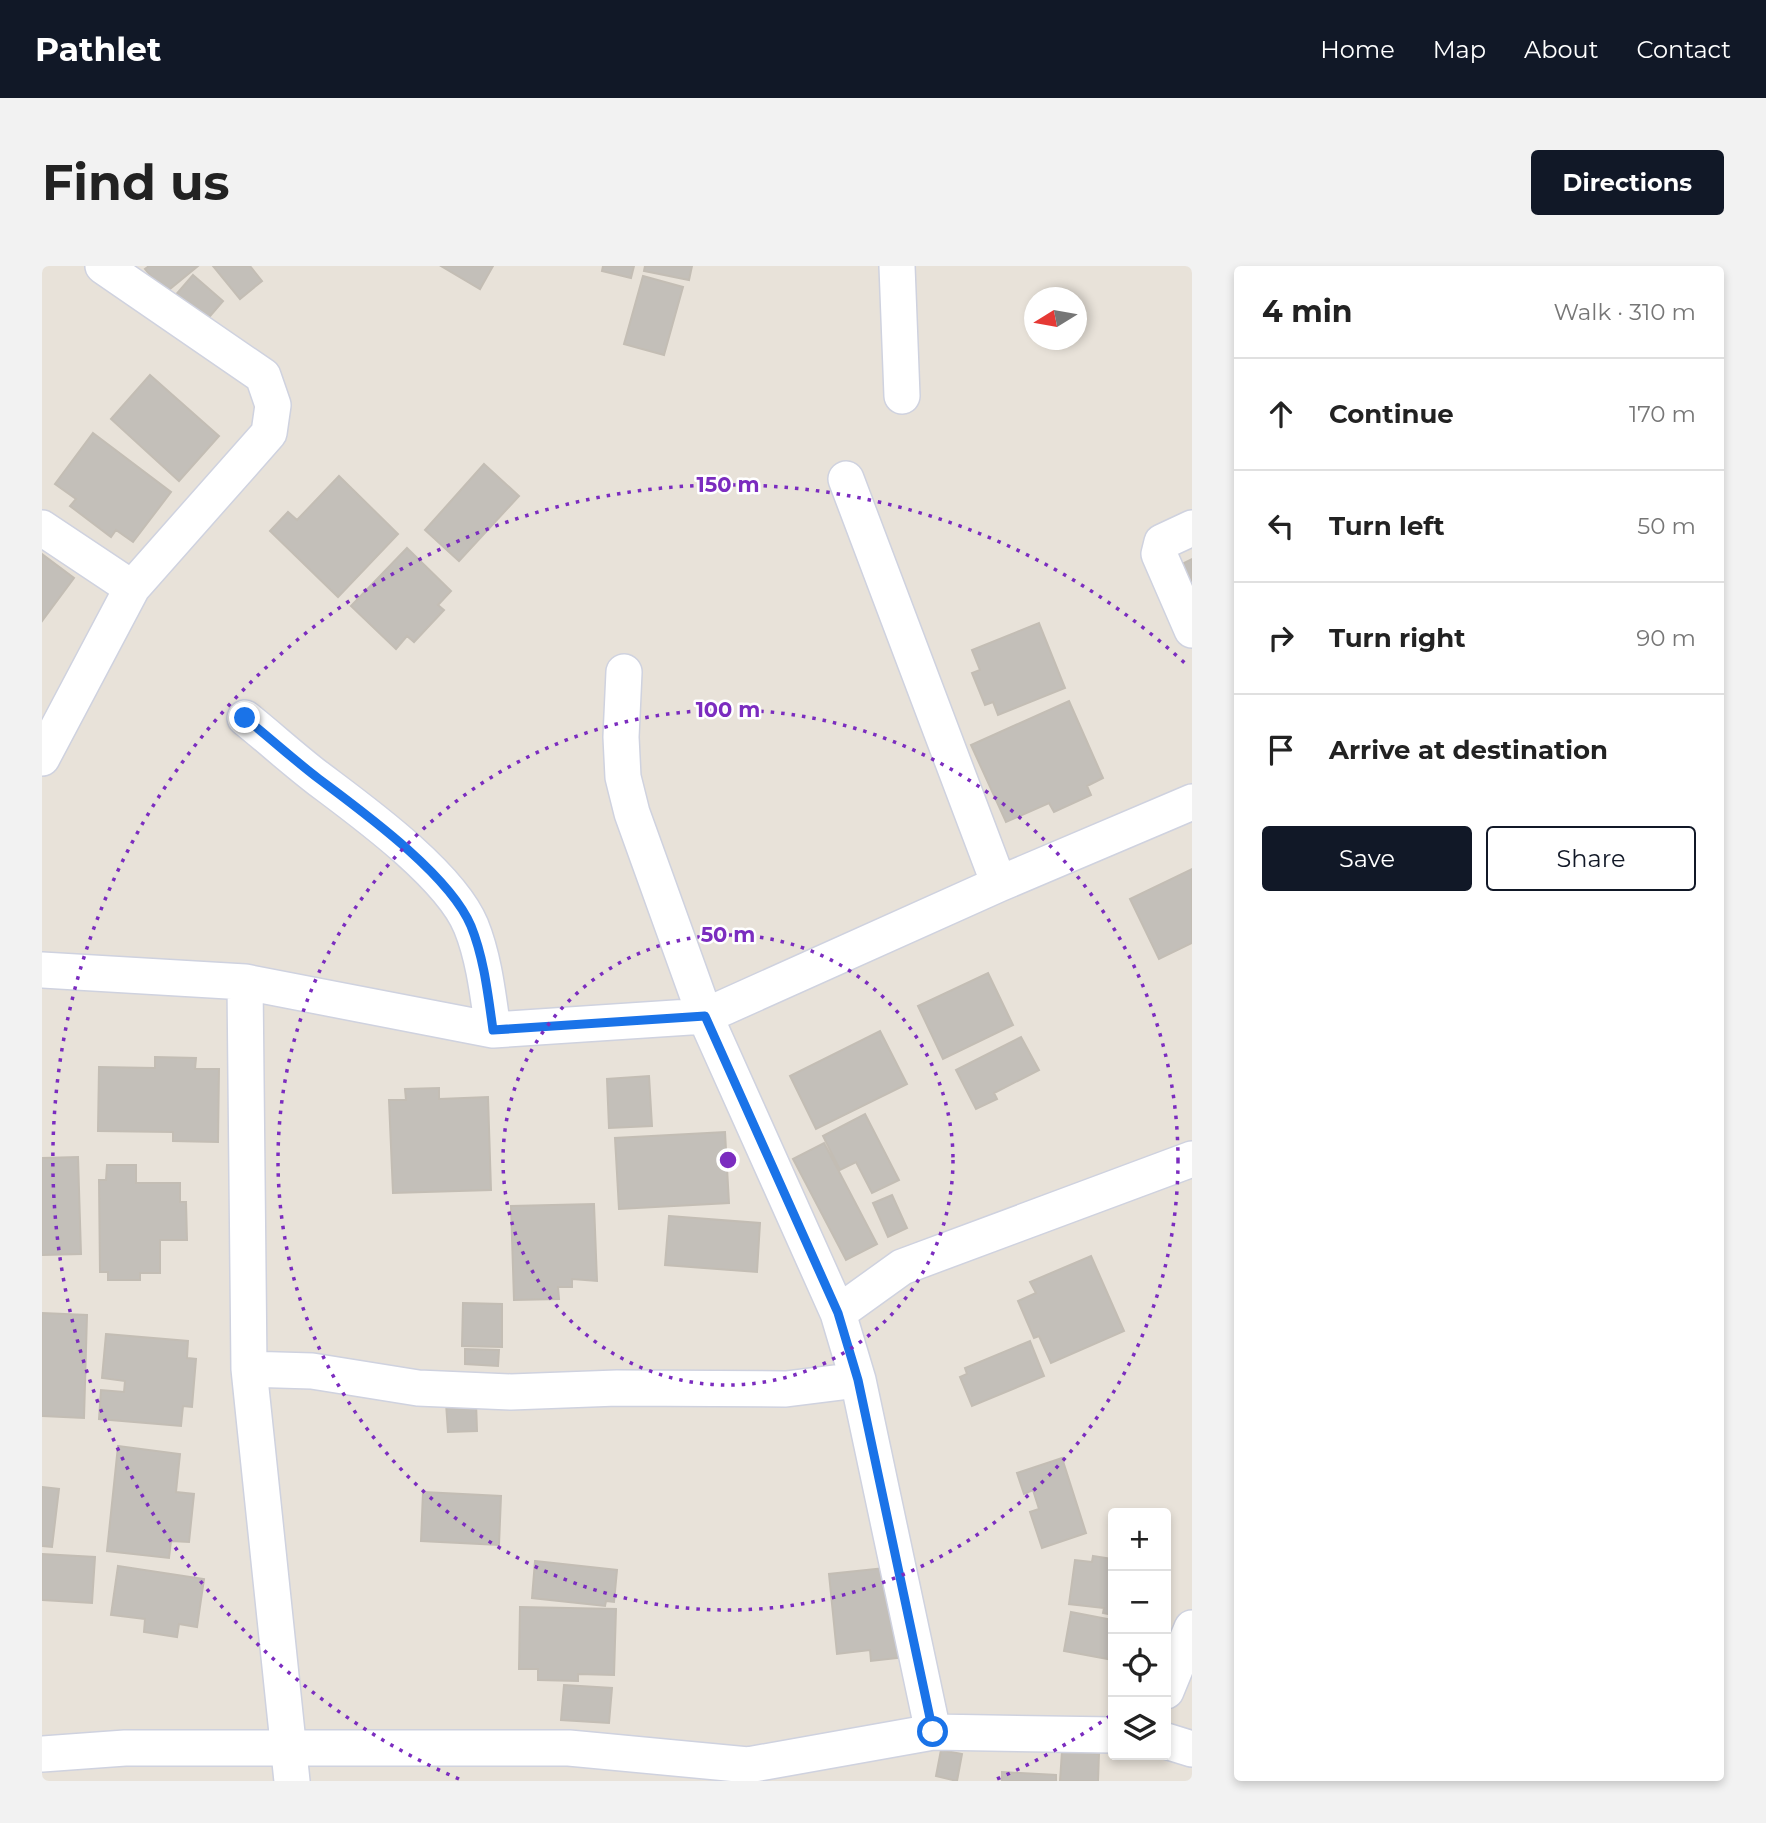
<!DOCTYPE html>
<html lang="en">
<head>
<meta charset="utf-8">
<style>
	:root { --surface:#fff; --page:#f2f2f2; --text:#222; --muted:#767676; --line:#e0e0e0; --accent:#111827 }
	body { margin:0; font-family:Montserrat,sans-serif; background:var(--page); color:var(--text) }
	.controls { position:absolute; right:21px; bottom:21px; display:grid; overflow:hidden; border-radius:7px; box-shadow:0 4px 10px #0003 }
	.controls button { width:63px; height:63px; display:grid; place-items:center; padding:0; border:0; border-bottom:2px solid var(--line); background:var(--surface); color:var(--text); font:35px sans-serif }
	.compass { position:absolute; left:982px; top:21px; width:63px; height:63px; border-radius:50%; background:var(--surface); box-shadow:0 4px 10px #0003; rotate:259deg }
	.stop { position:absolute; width:21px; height:21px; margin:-16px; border:5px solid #1a73e8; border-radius:50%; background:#fff }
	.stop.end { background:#1a73e8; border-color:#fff; box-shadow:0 2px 7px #0008 }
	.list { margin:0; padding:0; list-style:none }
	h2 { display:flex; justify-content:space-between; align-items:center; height:91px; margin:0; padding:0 28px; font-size:30px }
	h2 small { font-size:23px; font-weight:400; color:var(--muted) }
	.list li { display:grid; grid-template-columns:46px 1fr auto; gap:21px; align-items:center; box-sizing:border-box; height:112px; padding:0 28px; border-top:2px solid var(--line) }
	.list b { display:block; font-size:26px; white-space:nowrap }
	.list em { font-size:23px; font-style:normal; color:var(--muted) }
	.actions { display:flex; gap:14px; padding:21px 28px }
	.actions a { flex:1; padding:16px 0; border:2px solid var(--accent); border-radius:7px; text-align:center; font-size:24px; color:var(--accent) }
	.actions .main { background:var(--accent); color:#fff }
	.icon { flex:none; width:38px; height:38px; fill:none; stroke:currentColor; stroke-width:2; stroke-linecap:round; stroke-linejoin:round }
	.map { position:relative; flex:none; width:1150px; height:1515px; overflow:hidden; border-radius:7px }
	header { display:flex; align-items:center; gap:42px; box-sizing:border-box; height:98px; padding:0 35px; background:var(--accent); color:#fff }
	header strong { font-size:33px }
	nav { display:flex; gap:38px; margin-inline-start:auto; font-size:24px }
	.intro { display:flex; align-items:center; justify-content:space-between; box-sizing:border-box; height:168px; padding:0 42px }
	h1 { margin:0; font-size:49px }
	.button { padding:18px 32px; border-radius:7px; background:var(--accent); color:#fff; font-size:24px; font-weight:700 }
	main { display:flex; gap:42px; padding:0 42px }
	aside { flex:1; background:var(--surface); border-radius:7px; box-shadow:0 4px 10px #0003 }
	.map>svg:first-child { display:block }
	.building { fill:#c3bfb9; stroke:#c3bdb4; stroke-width:2 }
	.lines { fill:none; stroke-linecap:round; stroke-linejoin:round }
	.minor-casing { stroke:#cfd2df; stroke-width:38 }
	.minor { stroke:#fff; stroke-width:35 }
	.route { stroke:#1a73e8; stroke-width:9 }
	.ring { fill:none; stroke:#7b2cbf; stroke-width:3.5; stroke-dasharray:3.5 7 }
	.centre { fill:#7b2cbf; stroke:#fff; stroke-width:3.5 }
	.ring-label { font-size:21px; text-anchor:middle; font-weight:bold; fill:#7b2cbf; stroke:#fff; stroke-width:5; stroke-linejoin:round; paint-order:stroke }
</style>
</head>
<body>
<header>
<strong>Pathlet</strong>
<nav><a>Home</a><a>Map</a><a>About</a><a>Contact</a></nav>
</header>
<div class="intro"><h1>Find us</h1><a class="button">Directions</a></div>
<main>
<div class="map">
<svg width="1150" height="1515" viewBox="0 0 1150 1515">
	<rect width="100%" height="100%" fill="#e8e2d9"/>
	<!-- building -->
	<path class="building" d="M 107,0 L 156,0 L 123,27 L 103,3 Z
		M 171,0 L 208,0 L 220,15 L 198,33 Z
		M 399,0 L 451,0 L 438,23 Z
		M 561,0 L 592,0 L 589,12 L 560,5 Z
		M 603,0 L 650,0 L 647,14 L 602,5 Z
		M 151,9 L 181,35 L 162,57 L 132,31 Z
		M 601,10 L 641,21 L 622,89 L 582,78 Z
		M 108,109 L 177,170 L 137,215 L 69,153 Z
		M 51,167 L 129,226 L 91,276 L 74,264 L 69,271 L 28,240 L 34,233 L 13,218 Z
		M 442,198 L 477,230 L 417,295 L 383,264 Z
		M 297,210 L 356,268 L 296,331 L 228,265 L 246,246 L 255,254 Z
		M 365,282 L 409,325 L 396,339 L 402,344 L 372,376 L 365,370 L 354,383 L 309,340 Z
		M 0,288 L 32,312 L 0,355 Z
		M 1150,293 L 1150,330 L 1136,300 Z
		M 997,357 L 1023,422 L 956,449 L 951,436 L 943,439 L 930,407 L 938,404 L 930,384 Z
		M 1027,435 L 1061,512 L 1045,520 L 1049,529 L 1012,546 L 1007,537 L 964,556 L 929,479 Z
		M 1150,603 L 1150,677 L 1117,693 L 1088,633 Z
		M 946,707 L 971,759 L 901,793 L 876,740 Z
		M 838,765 L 865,818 L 774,863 L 748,810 Z
		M 979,771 L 997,804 L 952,827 L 955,833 L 934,843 L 914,804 Z
		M 113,791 L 154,792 L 153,803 L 177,803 L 176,876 L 131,875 L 131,866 L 56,865 L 57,801 L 113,802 Z
		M 607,810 L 610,860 L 567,862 L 565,813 Z
		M 397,822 L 397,833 L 446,831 L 449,924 L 351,927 L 347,834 L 364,834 L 363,823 Z
		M 823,848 L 857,914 L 830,927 L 814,896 L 798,904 L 781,870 Z
		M 683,866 L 687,937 L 577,943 L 573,872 Z
		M 782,877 L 835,978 L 804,994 L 751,893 Z
		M 36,891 L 39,988 L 0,989 L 0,892 Z
		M 65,899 L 94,899 L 94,917 L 138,917 L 138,936 L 144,936 L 145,974 L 118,974 L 118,1007 L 98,1007 L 98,1014 L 66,1014 L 66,1006 L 58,1006 L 57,914 L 64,914 Z
		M 850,929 L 865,962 L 846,971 L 831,937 Z
		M 552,938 L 555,1015 L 530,1013 L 530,1021 L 516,1021 L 517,1033 L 472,1034 L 469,940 Z
		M 627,950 L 718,957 L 715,1006 L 623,999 Z
		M 1049,990 L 1082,1065 L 1009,1097 L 997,1070 L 992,1072 L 976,1035 L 994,1027 L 988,1016 Z
		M 421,1037 L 460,1038 L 460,1081 L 420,1080 Z
		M 0,1047 L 45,1049 L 42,1152 L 0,1150 Z
		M 64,1068 L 146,1075 L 145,1092 L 154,1093 L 150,1141 L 141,1140 L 139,1160 L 57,1153 L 59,1124 L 82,1126 L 83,1115 L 60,1112 Z
		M 988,1075 L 1002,1110 L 930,1140 L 918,1111 L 925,1108 L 923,1102 Z
		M 423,1083 L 457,1084 L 456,1100 L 423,1098 Z
		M 434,1136 L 435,1165 L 406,1166 L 404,1137 Z
		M 76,1180 L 138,1188 L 134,1226 L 152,1228 L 147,1276 L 129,1275 L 127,1292 L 65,1285 Z
		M 1020,1192 L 1044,1267 L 1000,1282 L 988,1246 L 997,1243 L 991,1224 L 982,1228 L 975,1207 Z
		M 0,1221 L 17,1223 L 10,1281 L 0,1280 Z
		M 381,1226 L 459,1230 L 457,1279 L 379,1275 Z
		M 0,1288 L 53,1291 L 50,1337 L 0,1334 Z
		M 1051,1290 L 1071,1293 L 1071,1349 L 1061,1347 L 1062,1342 L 1027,1338 L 1033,1294 L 1050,1296 Z
		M 493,1295 L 575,1304 L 572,1336 L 564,1335 L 563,1340 L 490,1332 Z
		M 76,1300 L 162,1313 L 155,1361 L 137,1358 L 135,1371 L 102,1366 L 103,1353 L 69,1349 Z
		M 852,1301 L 863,1391 L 829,1395 L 828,1384 L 795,1388 L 787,1308 Z
		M 478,1341 L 574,1343 L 572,1409 L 536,1408 L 536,1415 L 496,1414 L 496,1403 L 477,1403 Z
		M 1029,1346 L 1071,1354 L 1071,1394 L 1022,1385 Z
		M 522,1419 L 570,1422 L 567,1457 L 519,1454 Z
		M 899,1484 L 920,1488 L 915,1515 L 894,1510 Z
		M 1020,1485 L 1057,1488 L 1056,1515 L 1018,1515 Z
		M 960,1506 L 1014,1509 L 1014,1515 L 960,1515 Z"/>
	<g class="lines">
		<!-- minor casing -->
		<g class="minor-casing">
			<path id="minor" d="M 855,0 L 860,130
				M 804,213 L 957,618
				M 0,262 L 90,322
				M 1150,262 L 1120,276 L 1117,288 L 1150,364
				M 203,452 C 228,472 252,494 277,513 C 321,546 408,609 429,660 C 442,692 446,729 451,764
				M 0,492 L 90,322 L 227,167 L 231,139 L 221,110 L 61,0
				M 0,704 L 203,716 L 451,764 L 663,750 L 957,618 L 1150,536
				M 203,716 L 207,1103 L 250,1515
				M 796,1047 L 860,1001 L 1150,893
				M 207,1103 L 270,1105 L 376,1122 L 469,1126 L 575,1122 L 744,1123 L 816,1114
				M 1124,1425 L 1150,1362
				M 891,1466 L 1071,1469
				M 1124,1475 L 1150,1483
				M 0,1488 L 83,1482 L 527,1482 L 706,1499 L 891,1466 L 816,1114 L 796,1047 L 663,750 L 590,547 L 581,511 L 579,471 L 582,406"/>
		</g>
		<!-- minor -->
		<use href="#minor" class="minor"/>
	</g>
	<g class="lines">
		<!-- route -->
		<path class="route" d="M 203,452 C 228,472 252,494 277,513 C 321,546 408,609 429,660 C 442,692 446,729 451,764 L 663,750 L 796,1047 L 816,1114 L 891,1466"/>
	</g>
	<!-- distance rings -->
	<g class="ring">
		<circle cx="686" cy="894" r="225"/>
		<circle cx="686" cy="894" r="450"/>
		<path d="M1068 1450A675 675 0 0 1 955 1513M417 1513A675 675 0 1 1 1146 400"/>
	</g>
	<circle cx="686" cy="894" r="10" class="centre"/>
	<g class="ring-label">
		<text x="686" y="226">150 m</text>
		<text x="686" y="451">100 m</text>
		<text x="686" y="676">50 m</text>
	</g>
</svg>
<div class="controls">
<button>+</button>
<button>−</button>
<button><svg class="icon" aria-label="locate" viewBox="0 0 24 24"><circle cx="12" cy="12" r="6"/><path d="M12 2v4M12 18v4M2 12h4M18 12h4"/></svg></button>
<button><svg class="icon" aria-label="layers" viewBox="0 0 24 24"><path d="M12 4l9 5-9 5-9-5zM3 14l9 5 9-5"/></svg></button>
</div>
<svg class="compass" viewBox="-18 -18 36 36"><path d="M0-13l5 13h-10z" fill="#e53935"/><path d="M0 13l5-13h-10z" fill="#767676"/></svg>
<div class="stop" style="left:891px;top:1466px"></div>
<div class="stop end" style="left:203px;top:452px"></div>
</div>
<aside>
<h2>4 min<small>Walk · 310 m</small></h2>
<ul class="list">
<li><svg class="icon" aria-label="ahead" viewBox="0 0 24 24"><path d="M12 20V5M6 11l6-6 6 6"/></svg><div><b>Continue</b></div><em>170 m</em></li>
<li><svg class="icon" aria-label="left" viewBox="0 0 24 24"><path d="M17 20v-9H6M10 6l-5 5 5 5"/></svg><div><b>Turn left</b></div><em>50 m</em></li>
<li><svg class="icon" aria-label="right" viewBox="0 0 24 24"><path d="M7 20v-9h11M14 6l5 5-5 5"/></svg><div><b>Turn right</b></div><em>90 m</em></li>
<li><svg class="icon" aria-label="arrive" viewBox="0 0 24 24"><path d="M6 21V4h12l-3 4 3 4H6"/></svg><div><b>Arrive at destination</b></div></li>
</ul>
<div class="actions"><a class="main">Save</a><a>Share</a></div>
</aside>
</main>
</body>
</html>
